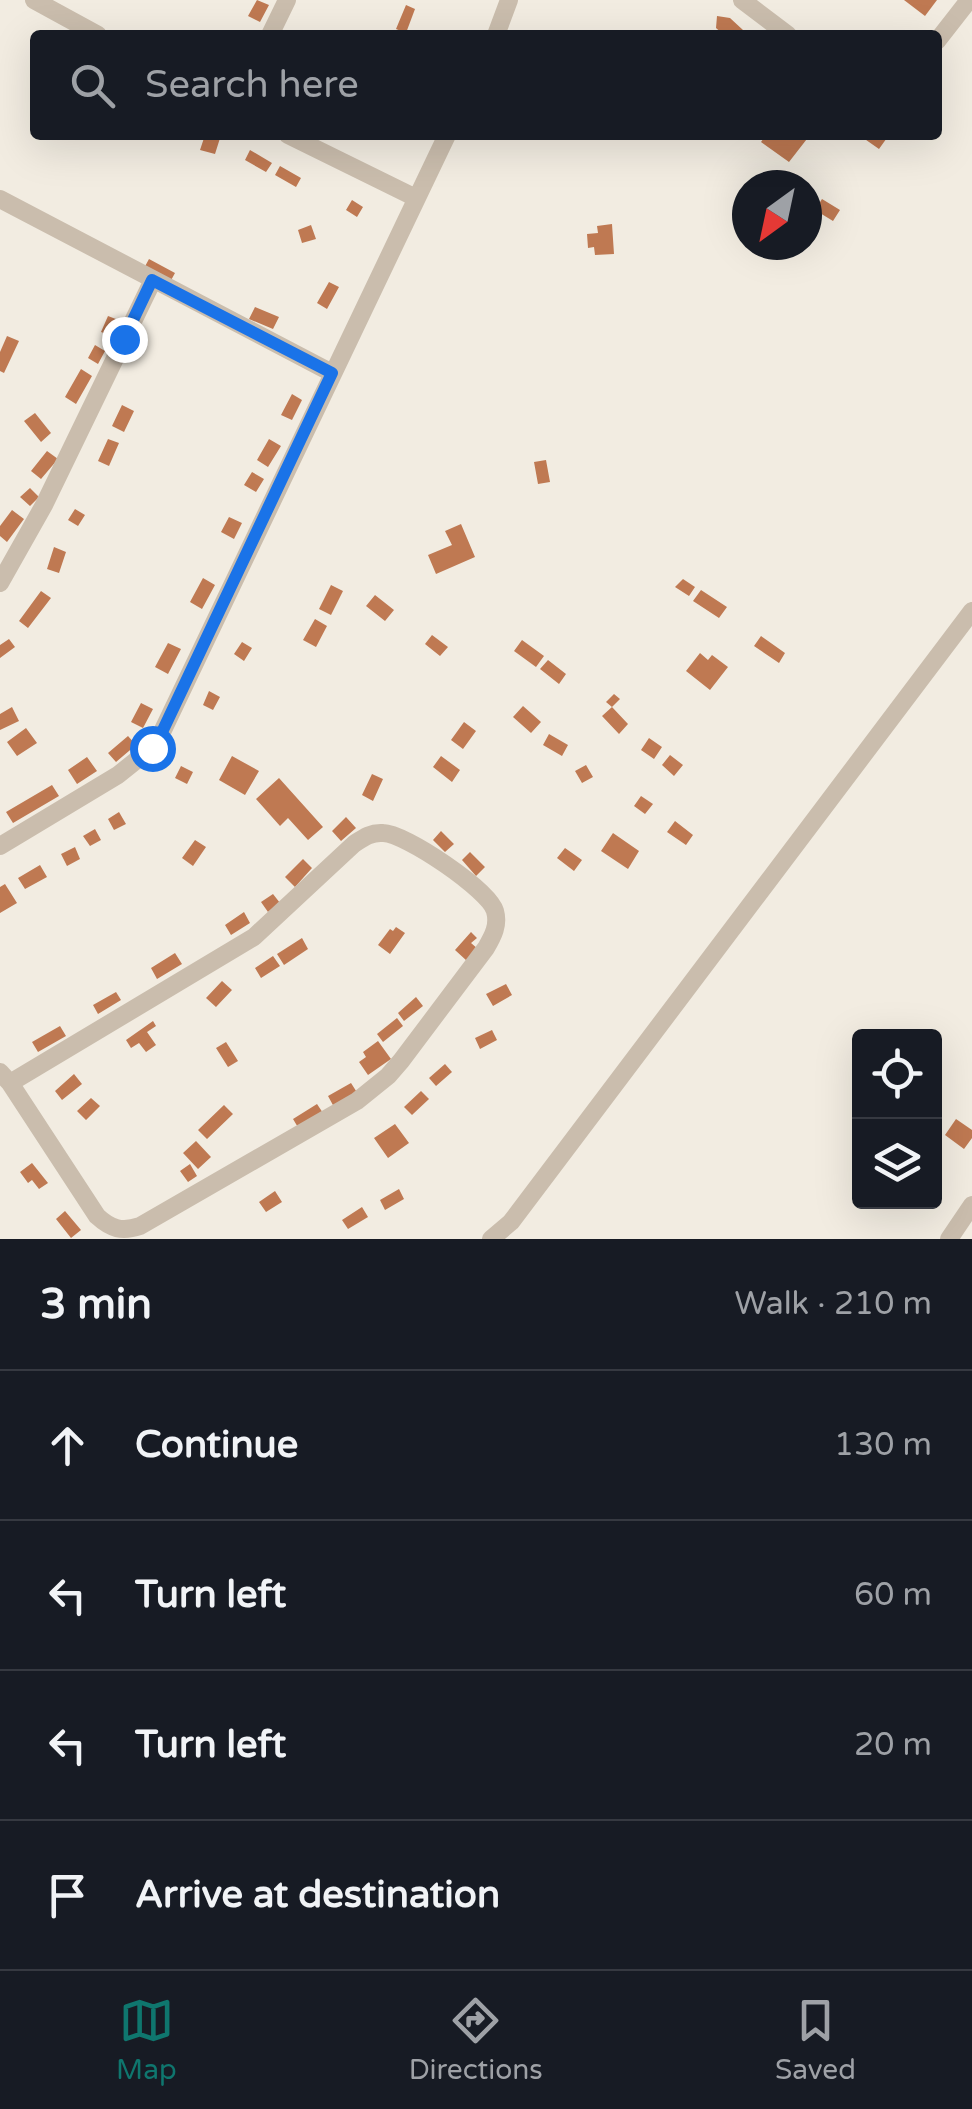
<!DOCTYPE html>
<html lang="en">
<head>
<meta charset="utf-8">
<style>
	:root { --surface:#171b24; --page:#242831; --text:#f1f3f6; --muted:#9ea1a6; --line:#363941; --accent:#0f766e }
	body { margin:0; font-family:"Varela Round",sans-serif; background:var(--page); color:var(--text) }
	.controls { position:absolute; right:30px; bottom:30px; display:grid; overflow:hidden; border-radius:10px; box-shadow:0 10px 40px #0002 }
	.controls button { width:90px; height:90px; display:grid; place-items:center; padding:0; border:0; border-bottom:2px solid var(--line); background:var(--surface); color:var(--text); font:50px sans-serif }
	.compass { position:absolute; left:732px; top:170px; width:90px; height:90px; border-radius:50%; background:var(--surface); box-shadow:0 10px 40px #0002; rotate:213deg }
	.stop { position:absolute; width:30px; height:30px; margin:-22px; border:8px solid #1a73e8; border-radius:50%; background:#fff }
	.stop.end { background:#1a73e8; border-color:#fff; box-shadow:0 2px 10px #0008 }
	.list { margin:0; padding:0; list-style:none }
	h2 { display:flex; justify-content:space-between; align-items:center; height:130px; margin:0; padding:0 40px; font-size:42px }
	h2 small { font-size:32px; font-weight:400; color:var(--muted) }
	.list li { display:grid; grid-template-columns:65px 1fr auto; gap:30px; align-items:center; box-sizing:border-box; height:150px; padding:0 40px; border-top:2px solid var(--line) }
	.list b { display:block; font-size:38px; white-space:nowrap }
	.list em { font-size:32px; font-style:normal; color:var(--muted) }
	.icon { flex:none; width:55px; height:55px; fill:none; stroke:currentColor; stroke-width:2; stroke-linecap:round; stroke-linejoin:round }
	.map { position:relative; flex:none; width:972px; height:1239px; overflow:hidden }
	.search { position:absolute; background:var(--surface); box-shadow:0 10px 40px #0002; left:30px; right:30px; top:30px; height:110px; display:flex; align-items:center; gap:25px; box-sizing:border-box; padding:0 35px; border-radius:10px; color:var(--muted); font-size:38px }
	.sheet { height:730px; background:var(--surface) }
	nav { display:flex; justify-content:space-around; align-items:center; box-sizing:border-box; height:140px; border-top:2px solid var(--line); background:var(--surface); font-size:28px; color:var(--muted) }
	nav a { display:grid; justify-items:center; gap:5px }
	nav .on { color:var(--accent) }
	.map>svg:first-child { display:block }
	.building { fill:#bf7952 }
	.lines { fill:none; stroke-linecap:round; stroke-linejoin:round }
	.street { stroke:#cabdad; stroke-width:18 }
	.route { stroke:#1a73e8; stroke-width:12 }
</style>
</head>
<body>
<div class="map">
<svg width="972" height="1239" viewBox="0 0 972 1239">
	<rect width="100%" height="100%" fill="#f2ece1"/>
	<!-- building -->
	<path class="building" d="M 257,0 L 269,5 L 260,22 L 248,16 Z
		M 904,0 L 937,0 L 925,16 Z
		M 406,5 L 415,9 L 406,33 L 396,29 Z
		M 717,16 L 730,18 L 743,30 L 738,35 L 724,35 L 716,28 Z
		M 205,135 L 221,135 L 215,154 L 200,150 Z
		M 766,135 L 810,135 L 789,162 L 761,142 Z
		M 859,135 L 889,135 L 879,149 Z
		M 250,150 L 272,163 L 266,172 L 245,160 Z
		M 280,166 L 301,178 L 296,187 L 275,175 Z
		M 822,199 L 840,210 L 833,221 L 815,210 Z
		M 352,200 L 363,207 L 357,217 L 346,210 Z
		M 612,224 L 614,254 L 595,255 L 594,247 L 588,248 L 587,234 L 598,233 L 597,226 Z
		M 311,225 L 316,239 L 302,243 L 298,230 Z
		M 149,259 L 175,273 L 169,284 L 143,270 Z
		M 329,282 L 339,287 L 327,309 L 317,303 Z
		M 255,307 L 279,317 L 273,329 L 249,319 Z
		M 108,316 L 121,321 L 115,337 L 101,332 Z
		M 7,336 L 19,341 L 4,373 L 0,371 L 0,352 Z
		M 95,345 L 105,351 L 98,364 L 88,358 Z
		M 81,369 L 92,376 L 76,404 L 65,397 Z
		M 292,394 L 302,400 L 292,420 L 281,415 Z
		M 122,405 L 134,411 L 124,432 L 112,426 Z
		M 35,413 L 51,433 L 41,442 L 24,421 Z
		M 108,439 L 119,443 L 109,466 L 98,461 Z
		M 269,439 L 281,446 L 268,467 L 257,460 Z
		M 47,451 L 58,459 L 41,479 L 31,471 Z
		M 546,460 L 550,482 L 538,484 L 534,462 Z
		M 252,472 L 264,479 L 256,492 L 244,485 Z
		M 30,488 L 39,497 L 30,506 L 20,497 Z
		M 75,509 L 85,515 L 78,526 L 68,520 Z
		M 12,510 L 24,519 L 7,542 L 0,536 L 0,526 Z
		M 229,517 L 242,523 L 234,539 L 221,532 Z
		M 461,524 L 475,557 L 436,574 L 428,555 L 452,545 L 445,531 Z
		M 54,547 L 66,552 L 59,573 L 47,569 Z
		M 203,578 L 215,585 L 202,609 L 190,602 Z
		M 683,579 L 695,587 L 689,596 L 675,587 Z
		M 331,585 L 343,591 L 331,615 L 319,609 Z
		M 701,590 L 727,607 L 719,618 L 693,601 Z
		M 41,591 L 51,598 L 28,628 L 19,621 Z
		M 375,595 L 394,610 L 385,621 L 366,606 Z
		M 315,619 L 327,626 L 316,647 L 303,640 Z
		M 432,635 L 448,647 L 440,656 L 425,644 Z
		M 761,636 L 785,653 L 779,663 L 754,646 Z
		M 9,639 L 15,647 L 0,658 L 0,645 Z
		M 522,640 L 544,656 L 536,667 L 514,651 Z
		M 242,642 L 252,648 L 244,661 L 234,654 Z
		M 168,643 L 181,649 L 168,674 L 155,667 Z
		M 700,653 L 708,660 L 712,655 L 728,667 L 710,690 L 686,671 Z
		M 548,660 L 566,674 L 559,684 L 540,669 Z
		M 209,691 L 220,697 L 213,710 L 203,705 Z
		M 614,694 L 620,699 L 612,707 L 628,724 L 619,734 L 602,716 L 612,707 L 606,702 Z
		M 141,703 L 153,709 L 143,728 L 131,722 Z
		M 523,706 L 541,722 L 531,733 L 513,717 Z
		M 12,707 L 19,721 L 0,730 L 0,714 Z
		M 464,722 L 476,731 L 463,749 L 451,740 Z
		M 26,728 L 37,743 L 17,756 L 7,742 Z
		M 549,734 L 568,745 L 562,756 L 543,745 Z
		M 128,736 L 136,745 L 116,762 L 108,753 Z
		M 649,738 L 662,747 L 654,759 L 641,750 Z
		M 670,755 L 683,765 L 674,776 L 662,765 Z
		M 232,756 L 259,771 L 245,795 L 219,780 Z
		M 441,756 L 460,770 L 452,782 L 433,767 Z
		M 87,757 L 97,771 L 77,784 L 68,770 Z
		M 586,765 L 593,777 L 582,783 L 575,771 Z
		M 181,766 L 193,772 L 187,784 L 175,778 Z
		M 372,774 L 383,779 L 373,801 L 362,795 Z
		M 279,778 L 323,827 L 308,840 L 288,818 L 280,826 L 256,799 Z
		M 52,785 L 59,796 L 13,823 L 6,812 Z
		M 641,796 L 653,804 L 645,814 L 634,806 Z
		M 119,812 L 126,824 L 114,830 L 108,819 Z
		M 346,817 L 356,828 L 341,841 L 332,831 Z
		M 675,821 L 693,835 L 686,845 L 667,832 Z
		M 95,829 L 101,840 L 90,846 L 83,836 Z
		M 441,831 L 454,844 L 445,852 L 433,840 Z
		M 613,833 L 639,851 L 628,869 L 601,851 Z
		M 195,840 L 206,847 L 193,866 L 182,858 Z
		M 75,847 L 80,859 L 67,866 L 61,854 Z
		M 565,848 L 582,860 L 574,871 L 557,858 Z
		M 470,852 L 485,867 L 476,876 L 462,860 Z
		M 303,859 L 312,868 L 295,887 L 285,877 Z
		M 40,865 L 47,877 L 25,889 L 18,878 Z
		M 5,884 L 17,903 L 0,913 L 0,887 Z
		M 273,894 L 280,903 L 268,912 L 261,902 Z
		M 244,912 L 250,923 L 231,935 L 225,925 Z
		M 396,927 L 405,933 L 390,954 L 378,945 L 390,929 L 393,931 Z
		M 471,932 L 477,938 L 471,943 L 478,949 L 467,961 L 455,950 Z
		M 302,938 L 308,949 L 284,965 L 277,954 Z
		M 175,953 L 182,964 L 157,979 L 151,968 Z
		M 273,956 L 280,966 L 261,978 L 255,968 Z
		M 222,981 L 232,990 L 216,1007 L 206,998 Z
		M 506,984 L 512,995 L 493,1006 L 486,994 Z
		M 116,992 L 121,1000 L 98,1014 L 93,1005 Z
		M 416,997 L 423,1006 L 404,1021 L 398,1013 Z
		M 397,1018 L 403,1026 L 383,1042 L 377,1034 Z
		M 153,1021 L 156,1026 L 147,1032 L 156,1045 L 146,1052 L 139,1043 L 131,1048 L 126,1040 Z
		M 60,1026 L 66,1036 L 38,1052 L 32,1042 Z
		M 492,1030 L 497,1040 L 480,1049 L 475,1038 Z
		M 378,1041 L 391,1059 L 368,1075 L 359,1062 L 366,1057 L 363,1052 Z
		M 226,1042 L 238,1061 L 228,1067 L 216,1048 Z
		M 445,1064 L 452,1072 L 436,1086 L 429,1078 Z
		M 74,1074 L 82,1084 L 62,1100 L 55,1091 Z
		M 351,1083 L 358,1094 L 334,1107 L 328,1096 Z
		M 421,1091 L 429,1099 L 412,1115 L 404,1107 Z
		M 91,1098 L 100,1106 L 86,1120 L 77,1111 Z
		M 317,1104 L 323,1113 L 299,1129 L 293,1119 Z
		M 224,1105 L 233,1114 L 207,1139 L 198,1130 Z
		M 956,1119 L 972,1130 L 972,1138 L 964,1149 L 945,1135 Z
		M 395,1124 L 409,1143 L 388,1158 L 374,1138 Z
		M 196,1141 L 211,1157 L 198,1169 L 183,1153 Z
		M 32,1163 L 48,1183 L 39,1189 L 32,1180 L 28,1183 L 20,1172 Z
		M 190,1164 L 197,1176 L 188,1182 L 180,1171 Z
		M 399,1189 L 404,1199 L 385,1210 L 380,1200 Z
		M 275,1191 L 282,1202 L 266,1212 L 259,1202 Z
		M 362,1207 L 368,1217 L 348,1229 L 342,1220 Z
		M 65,1211 L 81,1230 L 71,1238 L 56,1219 Z"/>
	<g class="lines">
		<!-- street -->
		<path class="street" d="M 34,0 L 98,35
			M 742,0 L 788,35
			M 270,35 L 287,0
			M 496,35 L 509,0
			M 937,41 L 969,0
			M 288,135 L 416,198
			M 0,199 L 332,373
			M 0,583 L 44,505 L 153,280
			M 0,846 L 118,775 L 153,747 L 163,730 L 447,135
			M 0,1072 L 10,1083 L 97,1216 C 111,1229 122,1232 140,1226 L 357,1101 L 388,1076 L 401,1061 L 486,948 C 493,936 499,925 495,911 C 489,890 405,833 383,833 C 371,832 363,838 354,844 L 254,937 L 10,1083
			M 491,1239 L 511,1222 L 972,611
			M 949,1239 L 972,1205"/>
	</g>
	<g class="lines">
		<!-- route -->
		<path class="route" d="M 124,339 L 152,280 L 332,373 L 163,730 L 152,748"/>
	</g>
</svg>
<div class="controls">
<button><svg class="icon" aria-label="locate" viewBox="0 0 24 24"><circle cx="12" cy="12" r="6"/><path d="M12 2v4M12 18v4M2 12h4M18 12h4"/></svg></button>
<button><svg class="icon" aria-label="layers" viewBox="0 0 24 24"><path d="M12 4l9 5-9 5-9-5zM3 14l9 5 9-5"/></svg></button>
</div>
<svg class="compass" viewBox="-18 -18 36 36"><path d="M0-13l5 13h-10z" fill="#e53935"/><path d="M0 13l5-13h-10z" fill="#9ea1a6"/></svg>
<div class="stop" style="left:152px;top:748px"></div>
<div class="stop end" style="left:124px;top:339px"></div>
<div class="search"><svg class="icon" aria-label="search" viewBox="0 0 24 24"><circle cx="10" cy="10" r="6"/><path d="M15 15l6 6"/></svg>Search here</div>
</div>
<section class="sheet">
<h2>3 min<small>Walk · 210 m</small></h2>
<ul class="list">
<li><svg class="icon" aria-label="ahead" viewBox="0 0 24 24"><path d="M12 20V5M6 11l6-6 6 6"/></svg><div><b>Continue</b></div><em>130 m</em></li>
<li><svg class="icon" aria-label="left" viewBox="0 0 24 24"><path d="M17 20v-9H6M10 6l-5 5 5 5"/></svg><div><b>Turn left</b></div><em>60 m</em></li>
<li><svg class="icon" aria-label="left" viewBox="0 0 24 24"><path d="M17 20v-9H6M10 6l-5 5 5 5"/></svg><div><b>Turn left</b></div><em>20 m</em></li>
<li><svg class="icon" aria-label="arrive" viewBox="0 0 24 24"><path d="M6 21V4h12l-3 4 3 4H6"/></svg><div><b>Arrive at destination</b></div></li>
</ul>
</section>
<nav>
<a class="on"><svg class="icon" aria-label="map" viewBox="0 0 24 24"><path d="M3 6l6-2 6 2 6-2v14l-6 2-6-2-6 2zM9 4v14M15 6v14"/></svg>Map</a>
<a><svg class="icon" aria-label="directions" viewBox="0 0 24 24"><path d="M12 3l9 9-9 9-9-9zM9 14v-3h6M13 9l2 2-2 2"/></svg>Directions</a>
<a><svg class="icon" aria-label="saved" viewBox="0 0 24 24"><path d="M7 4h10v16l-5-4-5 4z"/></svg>Saved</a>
</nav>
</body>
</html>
